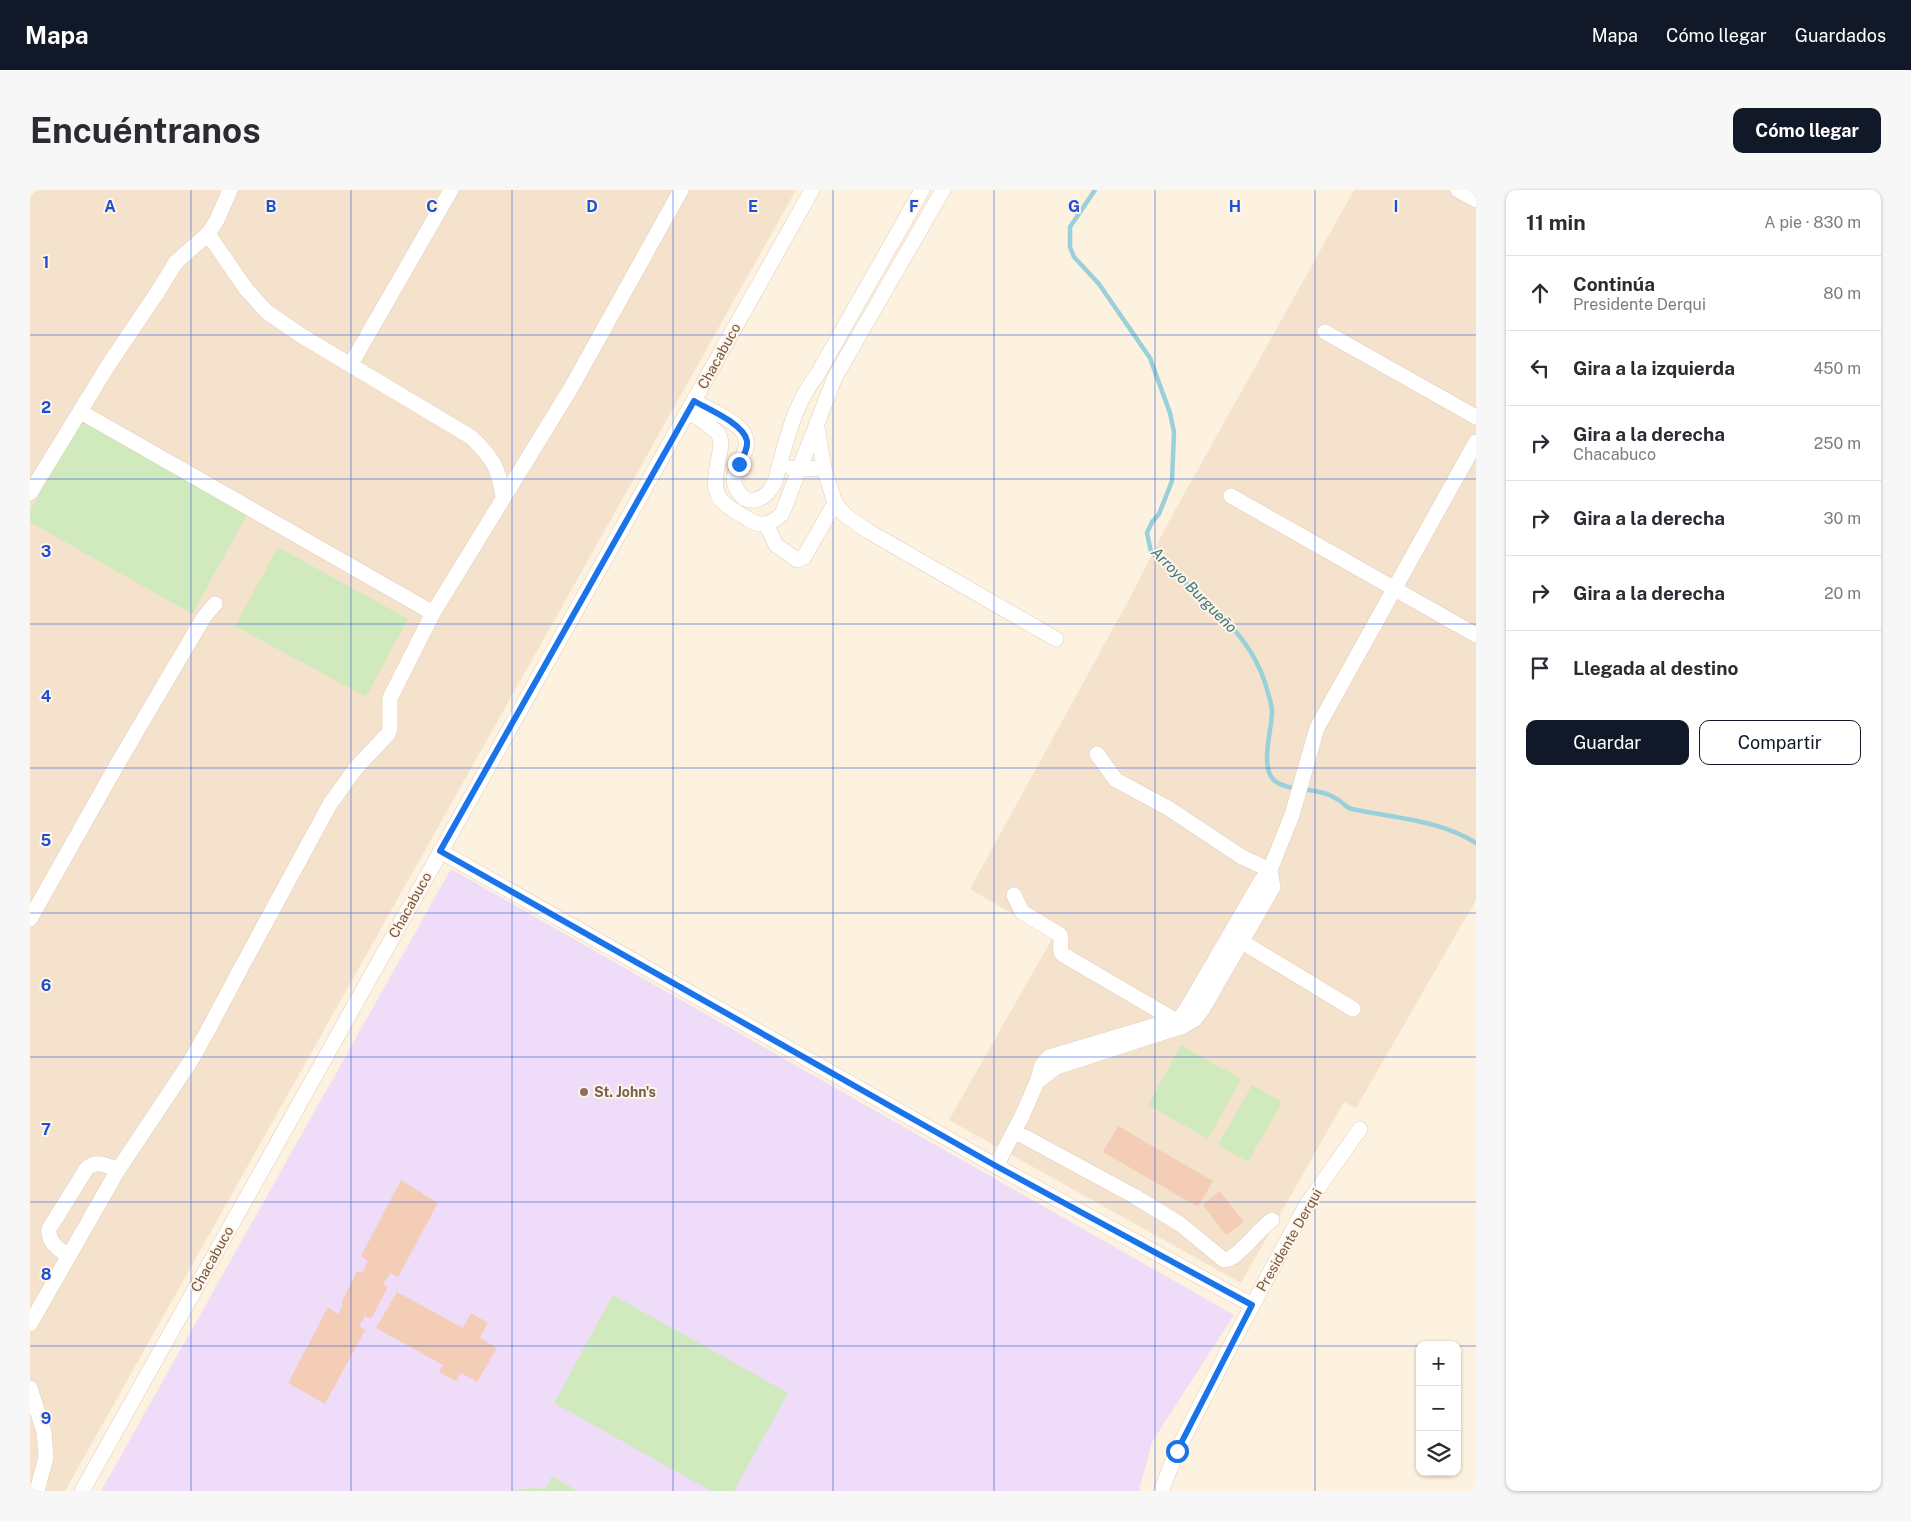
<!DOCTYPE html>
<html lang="es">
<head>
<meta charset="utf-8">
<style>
	:root { --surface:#fff; --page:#f7f7f7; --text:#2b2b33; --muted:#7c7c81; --line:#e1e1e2; --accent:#111827 }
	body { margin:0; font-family:"Public Sans",sans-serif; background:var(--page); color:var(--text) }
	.controls { position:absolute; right:15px; bottom:15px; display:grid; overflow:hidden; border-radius:10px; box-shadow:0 1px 4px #0004 }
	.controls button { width:45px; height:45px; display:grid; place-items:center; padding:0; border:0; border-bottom:1px solid var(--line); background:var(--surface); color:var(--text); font:25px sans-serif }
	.stop { position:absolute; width:15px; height:15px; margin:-11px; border:4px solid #1a73e8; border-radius:50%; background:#fff }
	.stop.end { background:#1a73e8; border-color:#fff; box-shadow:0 1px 5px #0008 }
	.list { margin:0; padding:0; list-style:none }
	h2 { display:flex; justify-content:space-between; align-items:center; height:65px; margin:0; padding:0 20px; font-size:21px }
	h2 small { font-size:16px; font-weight:400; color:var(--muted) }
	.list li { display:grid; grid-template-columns:32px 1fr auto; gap:15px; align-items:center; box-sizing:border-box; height:75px; padding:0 20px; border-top:1px solid var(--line) }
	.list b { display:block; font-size:19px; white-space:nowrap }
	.list p { margin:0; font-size:16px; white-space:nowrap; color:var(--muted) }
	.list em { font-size:16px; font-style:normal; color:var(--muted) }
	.actions { display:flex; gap:10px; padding:15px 20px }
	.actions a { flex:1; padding:11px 0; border:1px solid var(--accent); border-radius:10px; text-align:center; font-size:18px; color:var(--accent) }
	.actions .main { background:var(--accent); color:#fff }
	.icon { flex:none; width:28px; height:28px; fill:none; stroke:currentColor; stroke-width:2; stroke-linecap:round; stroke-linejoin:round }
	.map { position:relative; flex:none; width:1446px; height:1301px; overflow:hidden; border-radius:10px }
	header { display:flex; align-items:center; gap:30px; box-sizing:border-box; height:70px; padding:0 25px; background:var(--accent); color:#fff }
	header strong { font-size:24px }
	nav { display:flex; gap:28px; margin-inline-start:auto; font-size:18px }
	.intro { display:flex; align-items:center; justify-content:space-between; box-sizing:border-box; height:120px; padding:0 30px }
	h1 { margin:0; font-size:35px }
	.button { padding:12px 22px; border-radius:10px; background:var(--accent); color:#fff; font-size:18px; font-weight:700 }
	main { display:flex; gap:30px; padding:0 30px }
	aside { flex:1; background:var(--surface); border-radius:10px; box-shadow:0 1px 4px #0004 }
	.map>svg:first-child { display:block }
	.residential { fill:#f5e2cd }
	.education { fill:#eedcf9 }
	.green { fill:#d0eabe }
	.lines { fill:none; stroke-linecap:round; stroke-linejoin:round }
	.stream { stroke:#99d0d9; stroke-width:4.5 }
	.building { fill:#f3cdb6 }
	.minor-casing { stroke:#e1cdbb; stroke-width:16 }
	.minor { stroke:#fff; stroke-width:15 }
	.route { stroke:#1a73e8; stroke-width:6 }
	.grid { fill:none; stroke:#1d4ed8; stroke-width:1; stroke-opacity:0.55 }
	.education-dot { fill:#8d6e63; stroke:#fff5e6; stroke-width:2 }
	.labels { text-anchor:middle; stroke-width:4; stroke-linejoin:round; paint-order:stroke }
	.street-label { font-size:14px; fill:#745646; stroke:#fff5e6 }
	.education-label { font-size:14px; font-weight:bold; fill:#785e54; stroke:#fff5e6; text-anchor:start }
	.water-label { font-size:15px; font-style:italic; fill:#3d7782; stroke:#fff5e6 }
	.grid-label { font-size:16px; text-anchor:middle; font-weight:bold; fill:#1d4ed8; stroke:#fff5e6; stroke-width:4; stroke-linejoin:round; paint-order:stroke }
</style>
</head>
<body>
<header>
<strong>Mapa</strong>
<nav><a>Mapa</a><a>Cómo llegar</a><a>Guardados</a></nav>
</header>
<div class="intro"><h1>Encuéntranos</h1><a class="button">Cómo llegar</a></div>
<main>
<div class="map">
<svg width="1446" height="1301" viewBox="0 0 1446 1301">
	<rect width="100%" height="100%" fill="#fdf1df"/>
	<!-- residential -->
	<path class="residential" d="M 0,0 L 766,0 L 35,1301 L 0,1301 Z
		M 1324,0 L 1446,0 L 1446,710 L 1326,918 L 1314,912 L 1211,1093 L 919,930 L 1023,747 L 940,699 L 1103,402 L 1138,333 Z"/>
	<!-- education -->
	<path class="education" d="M 421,679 L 1204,1125 L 1122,1252 L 1109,1301 L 71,1301 Z"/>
	<!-- green -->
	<path class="green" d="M 51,229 L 218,323 L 162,424 L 0,332 L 0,321 Z
		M 248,357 L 378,429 L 336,507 L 205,436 Z
		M 1151,855 L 1211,889 L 1178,949 L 1118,915 Z
		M 1222,895 L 1252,912 L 1218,972 L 1188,955 Z
		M 583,1105 L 758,1203 L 704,1301 L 681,1301 L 524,1213 Z
		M 522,1286 L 547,1301 L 481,1301 L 501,1298 L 515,1299 Z"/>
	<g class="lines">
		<!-- stream -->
		<path class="stream" d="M 1065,0 L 1040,37 L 1040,57 L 1044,67 L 1069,94 L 1120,168 L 1140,223 L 1144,242 L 1142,291 L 1129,324 L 1122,332 L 1117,343 L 1121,362 C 1163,403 1219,437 1236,496 C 1238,504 1242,514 1242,522 C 1242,539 1229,579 1245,591 C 1257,600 1275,598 1289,602 C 1296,603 1304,607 1310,611 C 1314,614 1317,618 1322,619 C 1363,628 1410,630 1446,653"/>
	</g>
	<!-- building -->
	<path class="building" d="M 1088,936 L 1183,991 L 1168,1017 L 1073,962 Z
		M 371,990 L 408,1013 L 368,1087 L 360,1083 L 353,1095 L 358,1097 L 341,1129 L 335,1126 L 329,1136 L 335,1140 L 295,1214 L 258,1193 L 298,1117 L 308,1124 L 313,1114 L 311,1113 L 327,1081 L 332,1083 L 338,1071 L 331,1066 Z
		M 1190,1001 L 1214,1032 L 1196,1045 L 1173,1015 Z
		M 367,1102 L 433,1138 L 441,1123 L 458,1133 L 450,1148 L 467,1158 L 447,1192 L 431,1183 L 426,1191 L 409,1182 L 413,1175 L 346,1138 Z"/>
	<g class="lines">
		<!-- minor casing -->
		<g class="minor-casing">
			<path id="minor" d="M 1428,0 L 1446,10
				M 178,44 L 216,99 L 237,122 L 272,146 L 441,247 C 462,267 469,278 473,307
				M 1295,142 L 1446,227
				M 321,174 L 421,0
				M 664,211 C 676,218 709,232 714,244 C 723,261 704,273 704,291 C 704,296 707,300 710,304 C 717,315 732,310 739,301 C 743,297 746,289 747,284 C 757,249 764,214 787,185 L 892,0
				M 658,221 C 666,227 688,239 690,248 C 692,254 690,262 689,267 C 681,307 685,309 718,329 C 731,338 741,334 752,324 L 805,187 L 913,0
				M 51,222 L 403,423
				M 761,278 L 769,279 L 794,278 L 787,237
				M 794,278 L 805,313 L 815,325 L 838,341 L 1026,449
				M 0,303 L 79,174 L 127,103 L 146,72 L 178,44 L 187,30 L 200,0
				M 1201,306 L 1446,445
				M 736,334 L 746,355 L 767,370 L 774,367 L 805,313
				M 1067,564 L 1086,590 L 1138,618 L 1212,667 L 1240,680 L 1262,625 L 1287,538 L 1446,252
				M 410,661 L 966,976 L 1222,1115
				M 1240,680 L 1243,697 L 1172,820 L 1165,829 L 1153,836 L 1026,877 L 1007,892 L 1012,875 L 1019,867 L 1150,828 L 1156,820 L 1231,691 Z
				M 984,705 L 992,722 L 1030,745 C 1033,752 1028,757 1032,764 L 1148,832
				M 0,729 L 88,573 L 174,427 L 185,414
				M 1204,747 L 1323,819
				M 984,941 L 1104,1006 L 1150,1034 L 1194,1070 C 1207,1070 1228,1039 1242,1030
				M 966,976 L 992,926 L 1007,892
				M 38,1066 C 28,1058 18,1053 19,1039 L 57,978 C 67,970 76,975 88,980
				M 0,1134 L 88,980 L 160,872 L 177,842 L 211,778 L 300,614 L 326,578 L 358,544 L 360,539 L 360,508 L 403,423 L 541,198 L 651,0
				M 0,1198 L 14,1242 L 16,1267 L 7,1301
				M 52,1301 L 782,0
				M 1131,1301 L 1147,1261 L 1202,1153 L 1277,1014 L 1330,939"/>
		</g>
		<!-- minor -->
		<use href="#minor" class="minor"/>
	</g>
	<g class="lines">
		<!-- route -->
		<path class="route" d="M 709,274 C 713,267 718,259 717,251 C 714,234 678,219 664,211 L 410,661 L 966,976 L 1222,1115 L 1147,1261"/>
	</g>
	<!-- grid -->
	<path class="grid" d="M 161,0 L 161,1301M 321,0 L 321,1301M 482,0 L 482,1301M 643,0 L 643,1301M 803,0 L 803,1301M 964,0 L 964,1301M 1125,0 L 1125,1301M 1285,0 L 1285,1301M 0,145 L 1446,145M 0,289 L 1446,289M 0,434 L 1446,434M 0,578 L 1446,578M 0,723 L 1446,723M 0,867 L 1446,867M 0,1012 L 1446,1012M 0,1156 L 1390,1156M 1427,1156 L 1446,1156"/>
	<!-- markers -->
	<circle class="education-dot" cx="554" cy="902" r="5"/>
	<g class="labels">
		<!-- street labels -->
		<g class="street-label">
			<text transform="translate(689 166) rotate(-61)" y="5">Chacabuco</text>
			<text transform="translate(380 715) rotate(-61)" y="5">Chacabuco</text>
			<text transform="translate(1259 1050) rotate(-60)" y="5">Presidente Derqui</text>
			<text transform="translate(182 1069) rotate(-61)" y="5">Chacabuco</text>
		</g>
		<!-- education labels -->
		<g class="education-label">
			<text x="564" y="907">St. John's</text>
		</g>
		<!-- water labels -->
		<g class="water-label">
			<text transform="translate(1164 400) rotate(45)" y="5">Arroyo Burgueño</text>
		</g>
	</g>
	<g class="grid-label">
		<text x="80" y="22">A</text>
		<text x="241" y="22">B</text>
		<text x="402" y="22">C</text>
		<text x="562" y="22">D</text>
		<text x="723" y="22">E</text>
		<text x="884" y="22">F</text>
		<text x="1044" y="22">G</text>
		<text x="1205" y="22">H</text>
		<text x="1366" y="22">I</text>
		<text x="16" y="78">1</text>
		<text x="16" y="223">2</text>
		<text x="16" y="367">3</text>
		<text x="16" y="512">4</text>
		<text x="16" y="656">5</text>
		<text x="16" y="801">6</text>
		<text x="16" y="945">7</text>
		<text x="16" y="1090">8</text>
		<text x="16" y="1234">9</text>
	</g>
</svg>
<div class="controls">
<button>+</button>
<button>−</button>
<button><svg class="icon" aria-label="layers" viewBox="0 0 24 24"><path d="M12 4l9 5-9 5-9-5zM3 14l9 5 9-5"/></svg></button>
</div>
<div class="stop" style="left:1147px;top:1261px"></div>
<div class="stop end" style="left:709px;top:274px"></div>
</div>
<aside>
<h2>11 min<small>A pie · 830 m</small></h2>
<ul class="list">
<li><svg class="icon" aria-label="ahead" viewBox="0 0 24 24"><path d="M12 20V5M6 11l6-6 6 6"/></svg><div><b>Continúa</b><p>Presidente Derqui</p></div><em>80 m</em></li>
<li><svg class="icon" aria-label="left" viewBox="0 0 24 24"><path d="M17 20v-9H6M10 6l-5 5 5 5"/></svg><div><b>Gira a la izquierda</b></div><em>450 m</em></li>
<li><svg class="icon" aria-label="right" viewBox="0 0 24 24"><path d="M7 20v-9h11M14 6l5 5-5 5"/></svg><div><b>Gira a la derecha</b><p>Chacabuco</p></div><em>250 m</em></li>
<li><svg class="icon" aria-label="right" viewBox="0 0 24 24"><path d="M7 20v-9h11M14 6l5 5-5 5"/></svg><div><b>Gira a la derecha</b></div><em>30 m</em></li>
<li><svg class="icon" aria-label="right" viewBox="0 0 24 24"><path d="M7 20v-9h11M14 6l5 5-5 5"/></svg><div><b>Gira a la derecha</b></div><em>20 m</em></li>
<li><svg class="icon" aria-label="arrive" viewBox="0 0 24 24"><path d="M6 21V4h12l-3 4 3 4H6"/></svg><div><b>Llegada al destino</b></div></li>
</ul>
<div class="actions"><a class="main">Guardar</a><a>Compartir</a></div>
</aside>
</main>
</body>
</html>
